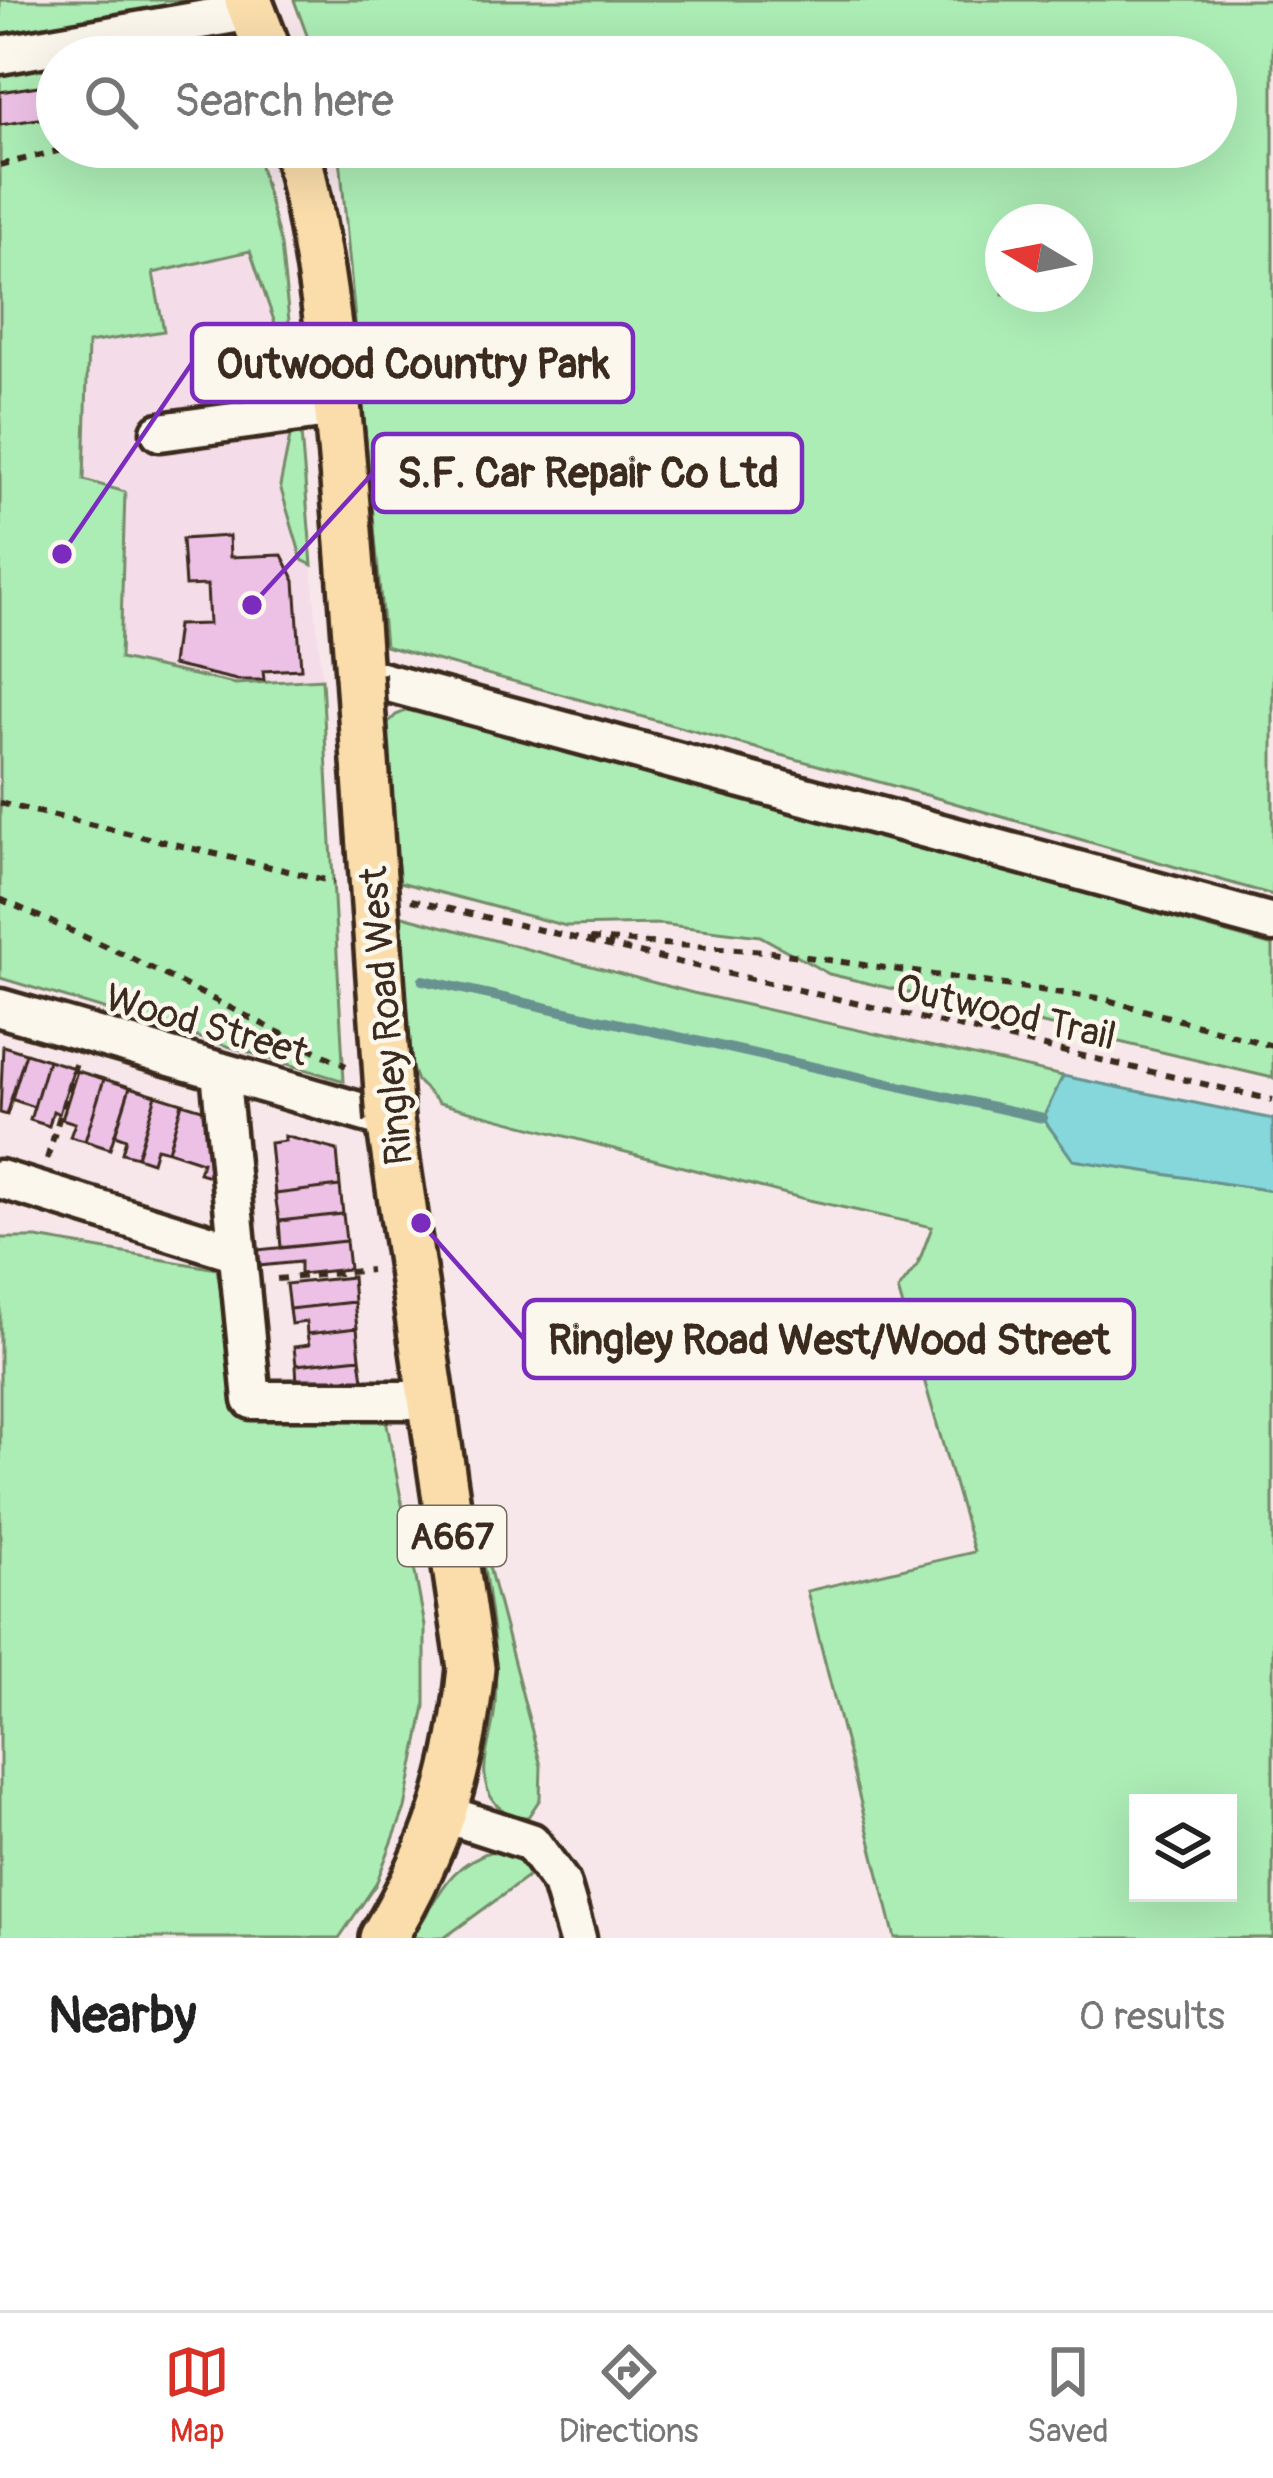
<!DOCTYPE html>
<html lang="en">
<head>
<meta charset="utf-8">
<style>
	:root { --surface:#fff; --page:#f2f2f2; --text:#222; --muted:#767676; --line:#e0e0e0; --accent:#d93025 }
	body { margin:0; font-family:Pangolin,sans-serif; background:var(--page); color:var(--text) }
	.controls { position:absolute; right:36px; bottom:36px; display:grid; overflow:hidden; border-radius:0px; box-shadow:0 12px 48px #0002 }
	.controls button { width:108px; height:108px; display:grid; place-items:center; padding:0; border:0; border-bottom:3px solid var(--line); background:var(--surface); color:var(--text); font:60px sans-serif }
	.compass { position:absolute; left:985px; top:204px; width:108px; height:108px; border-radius:50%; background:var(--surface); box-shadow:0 12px 48px #0002; rotate:280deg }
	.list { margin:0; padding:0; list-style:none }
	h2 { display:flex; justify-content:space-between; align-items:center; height:156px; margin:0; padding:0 48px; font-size:51px }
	h2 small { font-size:39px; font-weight:400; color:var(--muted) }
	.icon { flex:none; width:66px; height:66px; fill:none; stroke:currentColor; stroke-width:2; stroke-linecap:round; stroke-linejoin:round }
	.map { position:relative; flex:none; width:1273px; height:1938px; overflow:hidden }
	.search { position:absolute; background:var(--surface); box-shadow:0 12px 48px #0002; left:36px; right:36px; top:36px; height:132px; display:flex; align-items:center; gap:30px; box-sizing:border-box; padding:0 42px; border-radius:66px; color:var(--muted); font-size:45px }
	.sheet { height:372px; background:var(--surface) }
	nav { display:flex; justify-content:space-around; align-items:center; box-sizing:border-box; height:168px; border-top:3px solid var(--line); background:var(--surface); font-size:33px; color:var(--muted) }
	nav a { display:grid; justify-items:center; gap:6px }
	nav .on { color:var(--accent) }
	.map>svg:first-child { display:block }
	.built { fill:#f4dce9 }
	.green { fill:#acecb5; stroke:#748b6a; stroke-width:3; fill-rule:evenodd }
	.water { fill:#85d7db; stroke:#67928f; stroke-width:3 }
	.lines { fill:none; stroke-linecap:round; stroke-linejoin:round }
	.stream { stroke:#67928f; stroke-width:10 }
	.building { fill:#edc1e6; stroke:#3b2a1e; stroke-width:3 }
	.minor-casing { stroke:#3b2a1e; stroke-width:45 }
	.major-casing { stroke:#3b2a1e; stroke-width:54 }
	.path { stroke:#3b2a1e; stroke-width:6; stroke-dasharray:9 9; stroke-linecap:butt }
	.minor { stroke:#fbf7ec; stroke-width:36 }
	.major { stroke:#faddab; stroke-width:45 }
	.major-bridge-casing { stroke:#3b2a1e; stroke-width:54; stroke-linecap:butt }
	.major-bridge { stroke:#faddab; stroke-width:45 }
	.labels { text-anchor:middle; stroke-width:9; stroke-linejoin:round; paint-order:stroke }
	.shield { fill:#fbf7ec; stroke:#75685c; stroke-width:3 }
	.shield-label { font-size:36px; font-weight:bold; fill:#3b2a1e }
	.street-label { font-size:39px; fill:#3b2a1e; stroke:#fbf7ec }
	.leader { fill:none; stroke:#7b2cbf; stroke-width:4.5 }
	.callout-dot { fill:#7b2cbf; stroke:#fbf7ec; stroke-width:4.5 }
	.callout { fill:#fbf7ec; stroke:#7b2cbf; stroke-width:4.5 }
	.callout-label { font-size:42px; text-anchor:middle; font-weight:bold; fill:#3b2a1e }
</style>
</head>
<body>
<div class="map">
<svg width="1273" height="1938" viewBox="0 0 1273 1938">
	<rect width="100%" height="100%" fill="#f7e7ea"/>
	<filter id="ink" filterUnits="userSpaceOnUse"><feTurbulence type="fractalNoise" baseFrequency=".00833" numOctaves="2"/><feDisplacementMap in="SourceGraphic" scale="24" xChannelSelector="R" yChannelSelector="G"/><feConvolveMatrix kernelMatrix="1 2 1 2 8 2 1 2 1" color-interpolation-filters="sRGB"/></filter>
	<g filter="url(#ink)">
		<!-- built -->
		<path class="built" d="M 281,245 L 322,679 L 235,684 L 120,659 L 84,481 L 88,342 L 152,273 Z"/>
		<!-- green -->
		<path class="green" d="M 0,0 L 205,0 L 227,57 L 57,57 L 57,147 L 255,147 L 281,245 L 294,368 L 290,367 L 250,251 L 153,273 L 164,331 L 88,343 L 84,480 L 125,492 L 120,659 L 235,684 L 322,679 L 344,1081 L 0,978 Z
			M 294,0 L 1273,0 L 1273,895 L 930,796 L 385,646 L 339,147 L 1216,147 L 1216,57 L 315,57 ZM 1003,222 L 1075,222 L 1075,294 L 1003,294 Z
			M 291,432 L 301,433 L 312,565 L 302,560 L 280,486 Z
			M 415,707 L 1273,946 L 1273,1078 L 829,974 L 760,936 L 660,924 L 566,926 L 400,882 L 387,778 L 385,726 L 396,715 Z
			M 399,915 L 693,993 L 1063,1076 L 1043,1118 L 1073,1159 L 1273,1191 L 1273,1938 L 895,1938 L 807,1591 L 974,1552 L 898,1290 L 918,1264 L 932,1227 L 809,1200 L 439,1103 L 417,1081 L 411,1066 ZM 1138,1803 L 1228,1803 L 1228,1893 L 1138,1893 Z
			M 0,1238 L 37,1238 L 217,1269 L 242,1412 L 384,1408 L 425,1626 L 425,1706 L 405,1808 L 376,1884 L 339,1938 L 0,1938 Z
			M 474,1509 L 541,1766 L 540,1799 L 528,1817 C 508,1817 494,1808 487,1788 C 479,1764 494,1730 495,1705 C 499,1640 484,1573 474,1509 Z
			M 495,1850 L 525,1860 L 529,1876 L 444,1938 L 411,1938 C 440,1898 444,1866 495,1850 Z"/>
		<!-- water -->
		<path class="water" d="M 1063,1076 L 1273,1119 L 1273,1191 L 1073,1160 L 1043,1118 Z"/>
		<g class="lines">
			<!-- stream -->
			<path class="stream" d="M 423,980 L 1043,1118"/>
		</g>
		<!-- building -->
		<path class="building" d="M 57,83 L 57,116 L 0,125 L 0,92 Z
			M 229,536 L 230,557 L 282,555 L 295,581 L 301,669 L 263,671 L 264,680 L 237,680 L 172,665 L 177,625 L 209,624 L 207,585 L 185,586 L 182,539 Z
			M 3,1046 L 26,1053 L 7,1115 L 0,1113 Z
			M 26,1053 L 48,1060 L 34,1107 L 11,1099 Z
			M 48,1060 L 74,1068 L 59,1114 L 53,1111 L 49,1126 L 30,1120 Z
			M 77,1071 L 104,1079 L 85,1141 L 70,1137 L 75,1123 L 62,1119 Z
			M 104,1079 L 130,1087 L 110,1149 L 85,1141 Z
			M 130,1087 L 156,1095 L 137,1157 L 122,1153 L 126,1139 L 115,1135 Z
			M 156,1095 L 182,1103 L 168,1151 L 156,1148 L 152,1162 L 137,1157 Z
			M 182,1103 L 212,1112 L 213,1177 L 199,1173 L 202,1162 L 168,1151 Z
			M 284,1136 L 337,1150 L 340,1186 L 275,1194 L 270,1143 L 285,1141 Z
			M 340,1186 L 343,1214 L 279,1221 L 275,1194 Z
			M 343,1214 L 346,1241 L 281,1248 L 279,1221 Z
			M 346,1241 L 349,1269 L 300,1274 L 300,1262 L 248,1267 L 247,1251 Z
			M 352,1277 L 354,1302 L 289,1309 L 286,1284 Z
			M 354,1302 L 357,1328 L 307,1334 L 306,1322 L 291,1324 L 289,1309 Z
			M 357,1328 L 360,1358 L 296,1365 L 294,1347 L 309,1345 L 307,1334 Z
			M 360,1358 L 364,1387 L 315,1393 L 313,1381 L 297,1383 L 296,1365 Z"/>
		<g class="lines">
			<!-- minor casing -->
			<g class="minor-casing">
				<path id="minor" d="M 0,55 L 252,11
					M 160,432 L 336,408
					M 359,675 L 1273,923
					M 0,1008 L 390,1120
					M 220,1071 L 252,1400 L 429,1400
					M 0,1179 L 237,1252
					M 445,1814 L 531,1842 L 561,1883 L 577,1938"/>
			</g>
			<!-- major casing -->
			<g class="major-casing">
				<path id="major" d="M 248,0 L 270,57
					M 296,147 C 337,319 345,499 359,675
					M 383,1938 C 439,1843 460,1777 471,1668 L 390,1120"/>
			</g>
			<!-- path -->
			<path class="path" d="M 0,165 L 74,147
				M 0,803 L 334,882
				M 0,899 L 123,954 L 346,1066
				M 411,900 L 1273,1100
				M 590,939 L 765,951 L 1104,999 L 1273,1046
				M 47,1159 L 76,1062
				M 277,1279 L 371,1270"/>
			<!-- minor -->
			<use href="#minor" class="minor"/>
			<!-- major -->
			<use href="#major" class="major"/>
			<!-- major-bridge casing -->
			<g class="major-bridge-casing">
				<path id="major-bridge" d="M 359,675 L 390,1120"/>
			</g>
			<!-- major-bridge -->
			<use href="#major-bridge" class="major-bridge"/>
		</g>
	</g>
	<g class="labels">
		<!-- shield labels -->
		<rect class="shield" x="398" y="1506" width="108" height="60" rx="9"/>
		<g class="shield-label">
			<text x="452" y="1549">A667</text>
		</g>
		<!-- street labels -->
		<g class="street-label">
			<text transform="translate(1006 1011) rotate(13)" y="14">Outwood Trail</text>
			<text transform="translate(385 1016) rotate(-95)" y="14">Ringley Road West</text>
			<text transform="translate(207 1024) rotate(16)" y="14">Wood Street</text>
		</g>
	</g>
	<!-- callouts -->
	<path class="leader" d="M62 554L192 363M252 605L373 473M421 1223L524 1339"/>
	<g class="callout-dot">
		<circle cx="62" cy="554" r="12"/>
		<circle cx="252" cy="605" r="12"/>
		<circle cx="421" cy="1223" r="12"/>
	</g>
	<g class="callout">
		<rect x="192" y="324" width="441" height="78" rx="12"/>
		<rect x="373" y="434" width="429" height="78" rx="12"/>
		<rect x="524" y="1300" width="610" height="78" rx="12"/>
	</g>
	<g class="callout-label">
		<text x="413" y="378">Outwood Country Park</text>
		<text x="588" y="487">S.F. Car Repair Co Ltd</text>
		<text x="829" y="1354">Ringley Road West/Wood Street</text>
	</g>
</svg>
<div class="controls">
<button><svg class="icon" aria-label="layers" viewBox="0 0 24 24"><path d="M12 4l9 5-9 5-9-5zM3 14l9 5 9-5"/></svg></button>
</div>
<svg class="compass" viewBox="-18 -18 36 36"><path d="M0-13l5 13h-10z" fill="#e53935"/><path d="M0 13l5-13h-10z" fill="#767676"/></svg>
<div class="search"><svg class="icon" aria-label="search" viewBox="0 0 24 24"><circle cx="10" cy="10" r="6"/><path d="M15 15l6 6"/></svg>Search here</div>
</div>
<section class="sheet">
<h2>Nearby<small>0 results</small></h2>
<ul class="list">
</ul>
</section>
<nav>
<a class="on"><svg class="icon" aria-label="map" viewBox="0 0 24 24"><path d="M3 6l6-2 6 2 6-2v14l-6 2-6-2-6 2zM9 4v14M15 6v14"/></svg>Map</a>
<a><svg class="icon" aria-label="directions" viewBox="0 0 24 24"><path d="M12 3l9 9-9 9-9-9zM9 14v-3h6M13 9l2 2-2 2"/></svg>Directions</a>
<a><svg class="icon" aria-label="saved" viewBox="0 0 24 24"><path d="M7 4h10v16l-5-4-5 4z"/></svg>Saved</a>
</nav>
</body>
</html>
